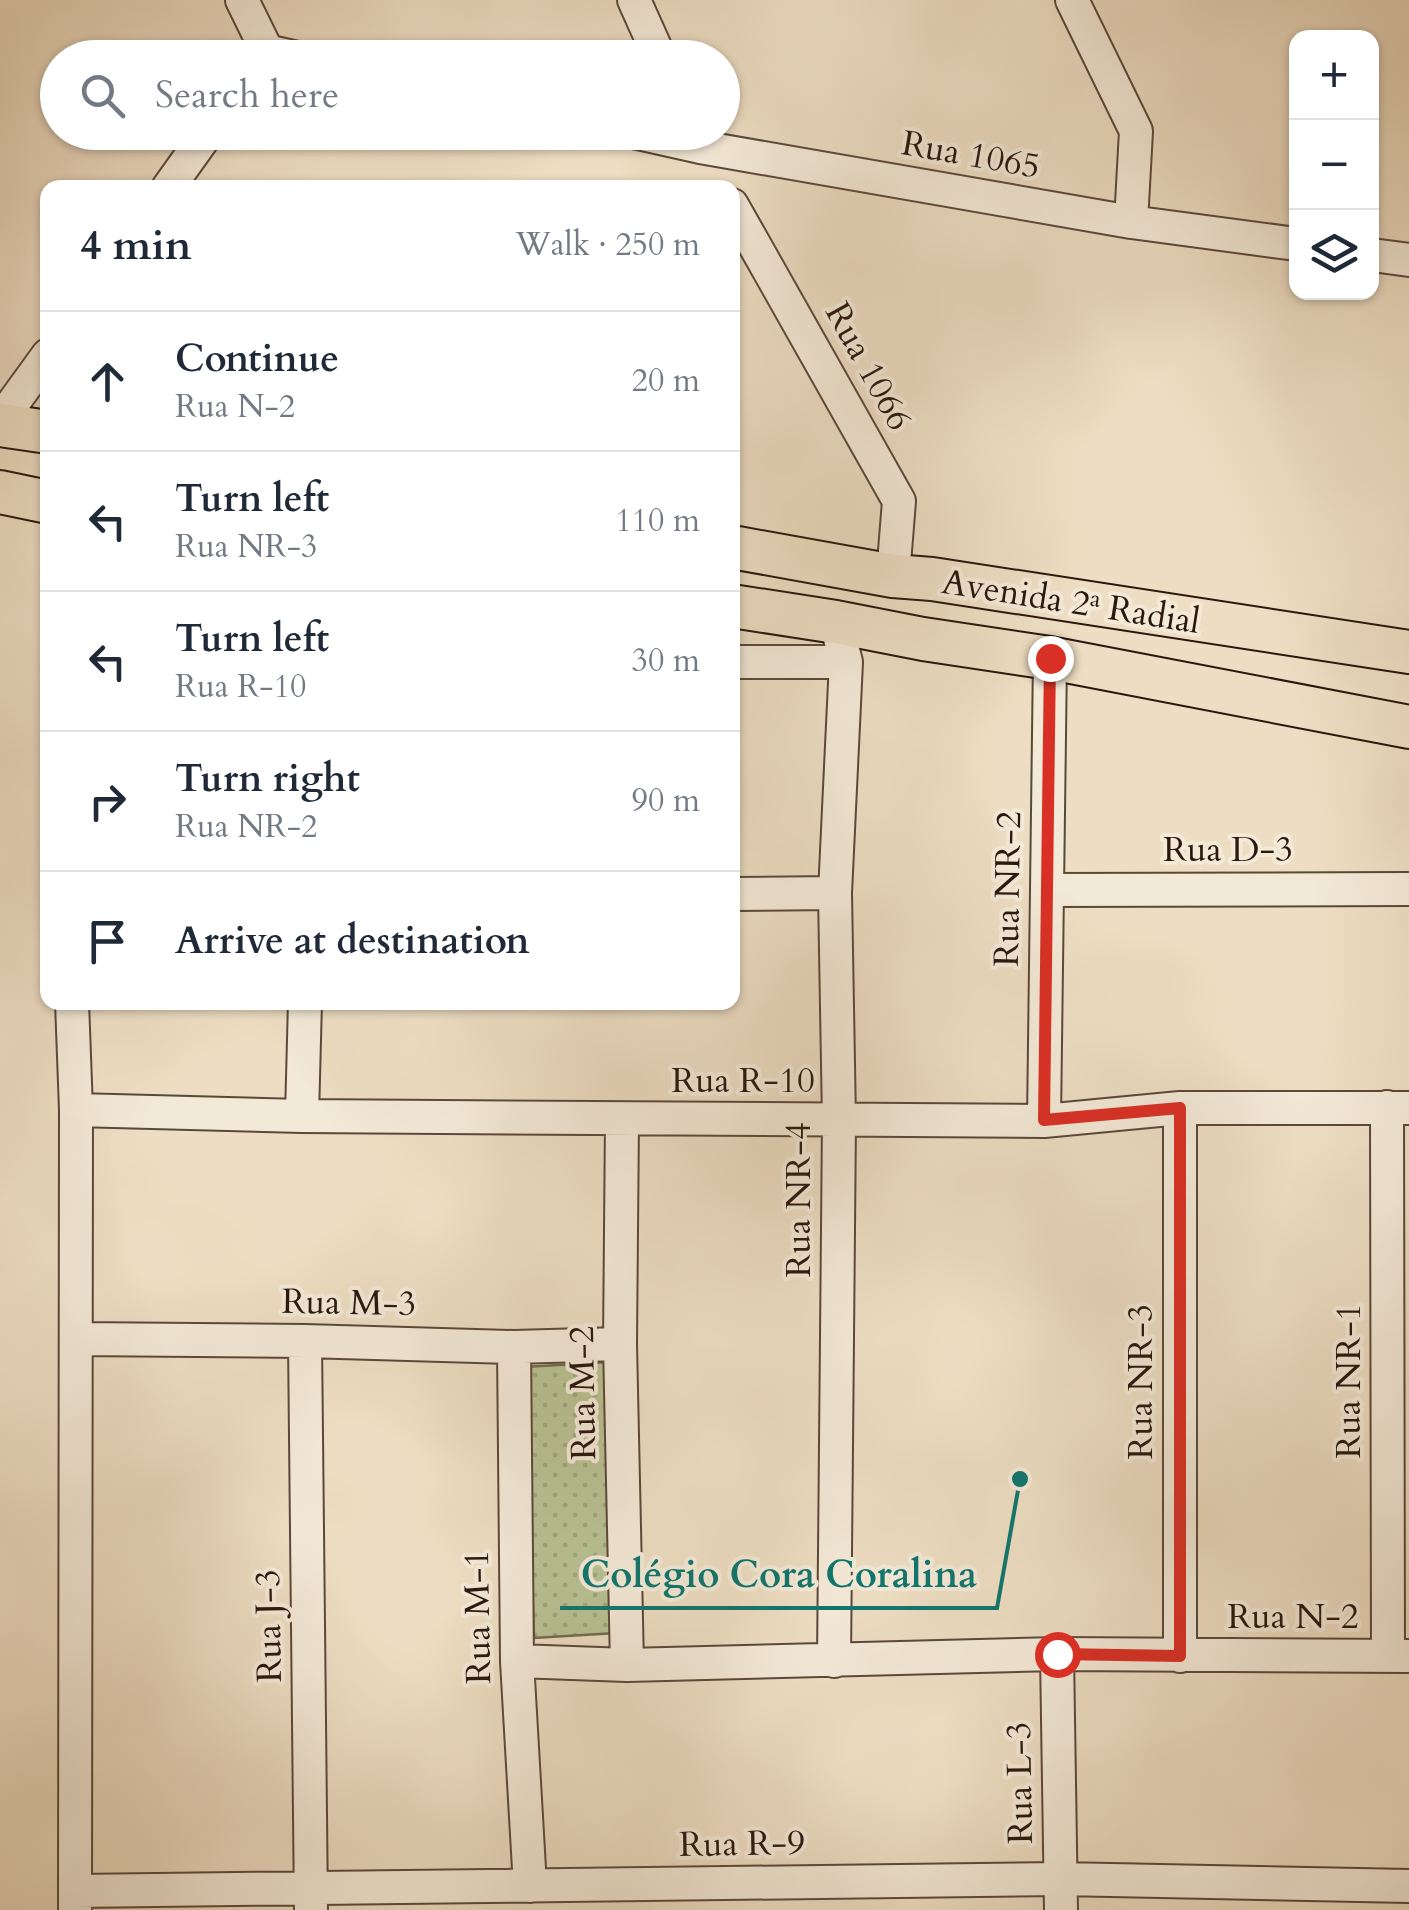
<!DOCTYPE html>
<html lang="en">
<head>
<meta charset="utf-8">
<style>
	:root { --surface:#fff; --page:#f6f6f7; --text:#1f2937; --muted:#747a83; --line:#e0e1e3 }
	body { margin:0; font-family:Cardo,serif; background:var(--page); color:var(--text) }
	.controls { position:absolute; right:30px; top:30px; display:grid; overflow:hidden; border-radius:20px; box-shadow:0 2px 8px #0004 }
	.controls button { width:90px; height:90px; display:grid; place-items:center; padding:0; border:0; border-bottom:2px solid var(--line); background:var(--surface); color:var(--text); font:50px sans-serif }
	.stop { position:absolute; width:30px; height:30px; margin:-22px; border:8px solid #d93025; border-radius:50%; background:#fff }
	.stop.end { background:#d93025; border-color:#fff; box-shadow:0 2px 10px #0008 }
	.list { margin:0; padding:0; list-style:none }
	h2 { display:flex; justify-content:space-between; align-items:center; height:130px; margin:0; padding:0 40px; font-size:42px }
	h2 small { font-size:32px; font-weight:400; color:var(--muted) }
	.list li { display:grid; grid-template-columns:65px 1fr auto; gap:30px; align-items:center; box-sizing:border-box; height:140px; padding:0 40px; border-top:2px solid var(--line) }
	.list b { display:block; font-size:38px; white-space:nowrap }
	.list p { margin:0; font-size:32px; white-space:nowrap; color:var(--muted) }
	.list em { font-size:32px; font-style:normal; color:var(--muted) }
	.icon { flex:none; width:55px; height:55px; fill:none; stroke:currentColor; stroke-width:2; stroke-linecap:round; stroke-linejoin:round }
	.map { position:relative; flex:none; width:1409px; height:1910px; overflow:hidden }
	.search { position:absolute; background:var(--surface); box-shadow:0 2px 8px #0004; left:40px; top:40px; width:700px; height:110px; display:flex; align-items:center; gap:25px; box-sizing:border-box; padding:0 35px; border-radius:55px; color:var(--muted); font-size:38px }
	.panel { position:absolute; background:var(--surface); box-shadow:0 2px 8px #0004; left:40px; top:180px; width:700px; height:830px; border-radius:20px }
	.map>svg:first-child { display:block }
	.park { fill:url(#park-dots); stroke:#716c50; stroke-width:2.5 }
	.lines { fill:none; stroke-linecap:round; stroke-linejoin:round }
	.minor-casing { stroke:#5b483b; stroke-width:36 }
	.major-casing { stroke:#2a170e; stroke-width:46 }
	.minor { stroke:#f3e9d7; stroke-width:32 }
	.major { stroke:#edddc2; stroke-width:42 }
	.route { stroke:#d93025; stroke-width:12 }
	.labels { text-anchor:middle; stroke-width:8; stroke-linejoin:round; paint-order:stroke }
	.street-label { font-size:35px; fill:#2a170e; stroke:#f3e9d7 }
	.leader { fill:none; stroke:#0f766e; stroke-width:4 }
	.callout-dot { fill:#0f766e; stroke:#f3e9d7; stroke-width:4 }
	.callout-label { font-size:38px; text-anchor:middle; font-weight:bold; fill:#0f766e; stroke:#f3e9d7; stroke-width:8; stroke-linejoin:round; paint-order:stroke }
</style>
</head>
<body>
<div class="map">
<svg width="1409" height="1910" viewBox="0 0 1409 1910">
	<defs>
		<pattern id="park-dots" width="8" height="8" patternUnits="userSpaceOnUse" patternTransform="scale(2.5)"><rect width="8" height="8" fill="#b8c193"/><path d="M2 2h.1M6 6h.1" fill="none" stroke="#9ea57e" stroke-width="1.8" stroke-linecap="round"/></pattern>
	</defs>
	<rect width="100%" height="100%" fill="#edddc2"/>
	<filter id="stains"><feTurbulence type="fractalNoise" baseFrequency=".002" numOctaves="4"/><feColorMatrix values="0 0 0 0 .2 0 0 0 0 .09 0 0 0 0 .02 0 0 0 .5 -.17"/></filter>
	<radialGradient id="worn" r=".72"><stop offset=".6" stop-color="#630" stop-opacity="0"/><stop offset="1" stop-color="#630" stop-opacity=".3"/></radialGradient>
	<!-- park -->
	<path class="park" d="M 608,1362 L 616,1633 L 534,1638 L 525,1367 Z"/>
	<g class="lines">
		<!-- minor casing -->
		<g class="minor-casing">
			<path id="minor" d="M 242,0 L 267,51
				M 634,0 L 660,58
				M 1072,0 L 1136,131 L 1131,222
				M 262,58 L 267,51 L 298,58
				M 633,132 L 700,147 L 1131,222 L 1296,244
				M 168,188 L 208,132
				M 732,205 L 899,501 L 893,576
				M 1372,255 L 1409,260
				M 0,421 L 48,355
				M 732,662 L 846,662
				M 1047,890 L 1409,889
				M 732,894 L 835,893
				M 72,1002 L 76,1110 L 75,1910
				M 1387,1107 L 1388,1656
				M 76,1110 L 302,1116 L 1044,1121 L 1180,1108 L 1409,1108
				M 302,1116 L 305,1002
				M 622,1119 L 620,1344 L 627,1665
				M 1044,1121 L 1050,658
				M 77,1339 L 305,1341 L 514,1347 L 620,1344
				M 305,1341 L 311,1910
				M 514,1347 L 517,1661 L 530,1886
				M 1057,1654 L 1061,1910
				M 1180,1656 L 1180,1108
				M 517,1661 L 627,1665 L 1057,1654 L 1409,1656
				M 834,1661 L 839,1121 L 835,893 L 846,662 L 836,622
				M 75,1891 L 1061,1879 L 1409,1886"/>
		</g>
		<!-- major casing -->
		<g class="major-casing">
			<path id="major" d="M 0,425 L 48,432
				M 0,492 L 48,502
				M 732,547 L 893,576 L 932,579 L 1409,652
				M 732,606 L 836,622 L 923,639 L 1050,658 L 1409,727"/>
		</g>
		<!-- minor -->
		<use href="#minor" class="minor"/>
		<!-- major -->
		<use href="#major" class="major"/>
	</g>
	<g class="lines">
		<!-- route -->
		<path class="route" d="M 1050,658 L 1044,1120 L 1180,1108 L 1180,1656 L 1057,1654"/>
	</g>
	<g class="labels">
		<!-- street labels -->
		<g class="street-label">
			<text transform="translate(971 154) rotate(10)" y="12">Rua 1065</text>
			<text transform="translate(869 366) rotate(61)" y="12">Rua 1066</text>
			<text transform="translate(1071 601) rotate(9)" y="12">Avenida 2ª Radial</text>
			<text x="1228" y="861">Rua D-3</text>
			<text transform="translate(1007 889) rotate(-89)" y="12">Rua NR-2</text>
			<text x="743" y="1092">Rua R-10</text>
			<text transform="translate(798 1200) rotate(-90)" y="12">Rua NR-4</text>
			<text transform="translate(349 1302) rotate(1)" y="12">Rua M-3</text>
			<text transform="translate(1348 1381) rotate(-90)" y="12">Rua NR-1</text>
			<text transform="translate(1140 1382) rotate(-90)" y="12">Rua NR-3</text>
			<text transform="translate(582 1393) rotate(-91)" y="12">Rua M-2</text>
			<text x="1293" y="1628">Rua N-2</text>
			<text transform="translate(477 1617) rotate(-91)" y="12">Rua M-1</text>
			<text transform="translate(268 1626) rotate(-91)" y="12">Rua J-3</text>
			<text transform="translate(1019 1783) rotate(-91)" y="12">Rua L-3</text>
			<text transform="translate(742 1843) rotate(-1)" y="12">Rua R-9</text>
		</g>
	</g>
	<!-- callouts -->
	<path class="leader" d="M1020 1479L997 1608H560"/>
	<circle class="callout-dot" cx="1020" cy="1479" r="10"/>
	<g class="callout-label">
		<text x="779" y="1587">Colégio Cora Coralina</text>
	</g>
	<rect width="100%" height="100%" filter="url(#stains)"/>
	<rect width="100%" height="100%" fill="url(#worn)"/>
</svg>
<div class="controls">
<button>+</button>
<button>−</button>
<button><svg class="icon" aria-label="layers" viewBox="0 0 24 24"><path d="M12 4l9 5-9 5-9-5zM3 14l9 5 9-5"/></svg></button>
</div>
<div class="stop" style="left:1057px;top:1654px"></div>
<div class="stop end" style="left:1050px;top:658px"></div>
<div class="search"><svg class="icon" aria-label="search" viewBox="0 0 24 24"><circle cx="10" cy="10" r="6"/><path d="M15 15l6 6"/></svg>Search here</div>
<section class="panel">
<h2>4 min<small>Walk · 250 m</small></h2>
<ul class="list">
<li><svg class="icon" aria-label="ahead" viewBox="0 0 24 24"><path d="M12 20V5M6 11l6-6 6 6"/></svg><div><b>Continue</b><p>Rua N-2</p></div><em>20 m</em></li>
<li><svg class="icon" aria-label="left" viewBox="0 0 24 24"><path d="M17 20v-9H6M10 6l-5 5 5 5"/></svg><div><b>Turn left</b><p>Rua NR-3</p></div><em>110 m</em></li>
<li><svg class="icon" aria-label="left" viewBox="0 0 24 24"><path d="M17 20v-9H6M10 6l-5 5 5 5"/></svg><div><b>Turn left</b><p>Rua R-10</p></div><em>30 m</em></li>
<li><svg class="icon" aria-label="right" viewBox="0 0 24 24"><path d="M7 20v-9h11M14 6l5 5-5 5"/></svg><div><b>Turn right</b><p>Rua NR-2</p></div><em>90 m</em></li>
<li><svg class="icon" aria-label="arrive" viewBox="0 0 24 24"><path d="M6 21V4h12l-3 4 3 4H6"/></svg><div><b>Arrive at destination</b></div></li>
</ul>
</section>
</div>
</body>
</html>
